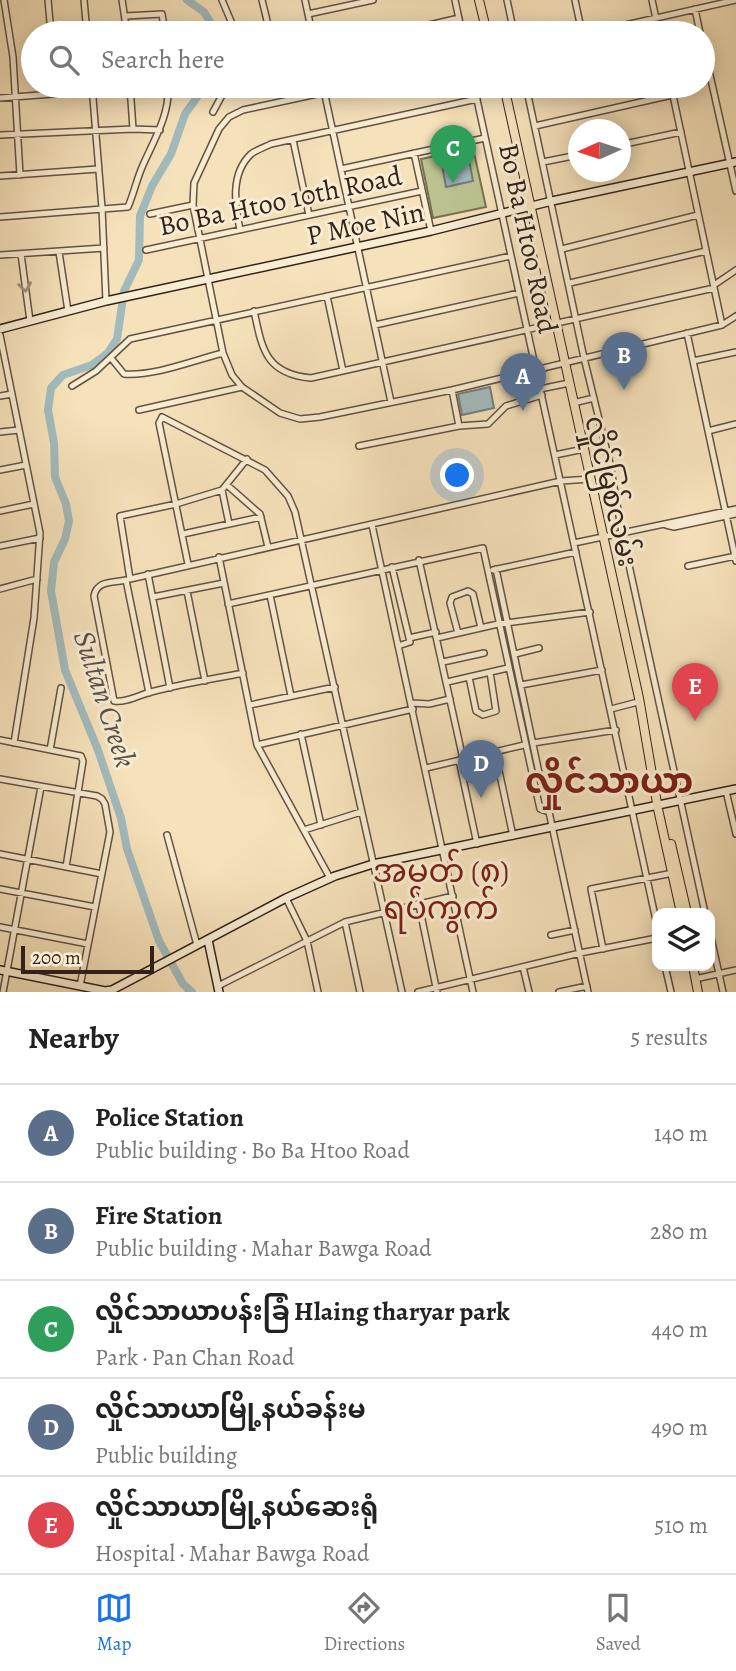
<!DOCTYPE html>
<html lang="en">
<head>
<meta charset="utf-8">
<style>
	:root { --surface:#fff; --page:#f2f2f2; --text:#222; --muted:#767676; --line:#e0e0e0; --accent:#1a73e8 }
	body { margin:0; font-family:Alegreya,"Noto Sans Myanmar",serif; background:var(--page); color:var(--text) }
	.controls { position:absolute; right:21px; bottom:21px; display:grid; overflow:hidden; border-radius:14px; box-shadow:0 4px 18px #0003 }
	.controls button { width:63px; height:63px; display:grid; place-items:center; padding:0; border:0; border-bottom:2px solid var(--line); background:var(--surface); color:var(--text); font:35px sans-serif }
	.compass { position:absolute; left:568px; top:119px; width:63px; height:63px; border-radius:50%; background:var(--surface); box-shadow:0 4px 18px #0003; rotate:267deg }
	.scale { position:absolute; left:21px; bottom:18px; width:133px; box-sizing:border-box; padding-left:7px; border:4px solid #34221a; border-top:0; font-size:19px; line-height:24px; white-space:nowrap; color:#34221a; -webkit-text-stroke:5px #f8ecd2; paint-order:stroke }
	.you { position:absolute; left:458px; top:476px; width:24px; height:24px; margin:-18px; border:5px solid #fff; border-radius:50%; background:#1a73e8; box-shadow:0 0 0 10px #1a73e833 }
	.badge { display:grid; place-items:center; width:46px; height:46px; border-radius:50%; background:var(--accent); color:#fff; font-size:23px; font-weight:700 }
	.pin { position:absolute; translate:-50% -58px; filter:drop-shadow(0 2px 4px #0008) }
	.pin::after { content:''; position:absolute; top:37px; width:24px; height:21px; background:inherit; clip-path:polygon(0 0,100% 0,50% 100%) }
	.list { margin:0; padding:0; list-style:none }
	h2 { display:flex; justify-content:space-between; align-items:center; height:91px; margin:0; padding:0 28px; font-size:30px }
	h2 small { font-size:23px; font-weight:400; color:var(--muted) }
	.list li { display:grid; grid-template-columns:46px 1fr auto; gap:21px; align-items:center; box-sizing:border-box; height:98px; padding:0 28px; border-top:2px solid var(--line) }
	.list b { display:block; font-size:26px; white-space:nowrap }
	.list p { margin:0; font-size:23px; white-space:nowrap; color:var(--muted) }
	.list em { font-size:23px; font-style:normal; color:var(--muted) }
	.icon { flex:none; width:38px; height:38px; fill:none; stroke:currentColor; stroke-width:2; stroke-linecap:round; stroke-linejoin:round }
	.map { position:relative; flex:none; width:736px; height:992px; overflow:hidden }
	.search { position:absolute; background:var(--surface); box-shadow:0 4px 18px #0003; left:21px; right:21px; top:21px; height:77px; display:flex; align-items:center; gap:18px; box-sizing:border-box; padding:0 24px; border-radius:38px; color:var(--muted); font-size:26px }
	.sheet { height:581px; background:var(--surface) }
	nav { display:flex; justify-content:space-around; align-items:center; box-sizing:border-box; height:98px; border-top:2px solid var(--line); background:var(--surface); font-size:19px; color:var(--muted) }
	nav a { display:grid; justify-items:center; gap:4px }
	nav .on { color:var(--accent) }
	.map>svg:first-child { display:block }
	.green { fill:#bcc390; stroke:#787255; stroke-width:2 }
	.water { fill:#a2babc; stroke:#767d7b; stroke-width:2 }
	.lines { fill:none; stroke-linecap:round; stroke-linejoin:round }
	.stream { stroke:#767d7b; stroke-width:2 }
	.river { stroke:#a2babc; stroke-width:8 }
	.street-casing { stroke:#645242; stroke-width:8 }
	.secondary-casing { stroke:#34221a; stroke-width:10 }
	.primary-casing { stroke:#34221a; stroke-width:10 }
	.street { stroke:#f8ecd2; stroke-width:5 }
	.secondary { stroke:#f8ecd2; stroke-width:7 }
	.primary { stroke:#f5e1ba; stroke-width:8 }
	.oneway { stroke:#a0917f }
	.labels { text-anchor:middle; stroke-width:6; stroke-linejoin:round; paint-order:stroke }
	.street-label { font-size:28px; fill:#34221a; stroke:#f8ecd2 }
	.water-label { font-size:30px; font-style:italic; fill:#55504b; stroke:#f8ecd2 }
	.quarter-label { font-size:32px; fill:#7a1f14; stroke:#f8ecd2 }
	.district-label { font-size:35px; font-weight:bold; fill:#7a1f14; stroke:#f8ecd2 }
</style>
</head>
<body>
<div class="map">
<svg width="736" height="992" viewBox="0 0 736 992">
	<rect width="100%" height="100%" fill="#f5e1ba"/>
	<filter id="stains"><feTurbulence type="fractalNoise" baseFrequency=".00286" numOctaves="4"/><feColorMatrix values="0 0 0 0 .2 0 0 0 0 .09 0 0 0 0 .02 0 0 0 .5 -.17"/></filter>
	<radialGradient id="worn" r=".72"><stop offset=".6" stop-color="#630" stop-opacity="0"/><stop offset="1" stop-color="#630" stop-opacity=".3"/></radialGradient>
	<!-- green -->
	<path class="green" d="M 473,148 L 486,207 L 433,218 L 421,159 Z"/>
	<!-- water -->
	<path class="water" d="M 469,160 L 473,181 L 446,187 L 442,165 Z
		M 490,387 L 494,408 L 462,415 L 458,394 Z"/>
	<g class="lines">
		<!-- stream -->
		<path class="stream" d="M 186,992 L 188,988"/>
		<!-- river -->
		<path class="river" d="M 187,0 L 204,12 L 217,33
			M 192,992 L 183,984 L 159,941 L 127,849 L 121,818 L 98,750 L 65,670 L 51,591 L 54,562 L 65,539 L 69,521 L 66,504 L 55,477 L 54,443 L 48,410 L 51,388 L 63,375 L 92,365 L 108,353 L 117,339 L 124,291 L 139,260 L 140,216 L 152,186 L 171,154 L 185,114 L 205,86"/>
		<!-- street casing -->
		<g class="street-casing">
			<path id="street" d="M 4,0 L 13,57 L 20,175
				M 48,0 L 51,33
				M 84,0 L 87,33
				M 122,0 L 127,33
				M 222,0 L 236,33
				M 262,0 L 270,33
				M 305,0 L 312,33
				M 455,0 L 462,33
				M 507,0 L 514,33
				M 575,0 L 582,33
				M 652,0 L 659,33
				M 695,9 L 700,33
				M 308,14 L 373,0
				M 126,16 L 162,14 L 165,33
				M 395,33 L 459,18
				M 590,33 L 736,0
				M 703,44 L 736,191
				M 92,86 L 102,208 L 106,301
				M 130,86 L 133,129
				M 323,86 L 391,402
				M 354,86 L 243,110 L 229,117 L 219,129 L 194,183 L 193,205 L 223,353 L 232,375 L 242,387 L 280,413 L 300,419 L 320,417 L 452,390 L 722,325 L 736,316
				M 474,86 L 657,925
				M 526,86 L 584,358 L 610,464 L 622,533 L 705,913
				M 671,86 L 722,325
				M 527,90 L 545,86
				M 0,98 L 93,91
				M 213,112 L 227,86
				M 535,126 L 672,95
				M 0,135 L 133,129 L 160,130
				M 293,140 L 309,215
				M 620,145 L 681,132
				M 414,153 L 431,231
				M 543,162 L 578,155
				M 341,169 L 485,138
				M 0,176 L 98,169
				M 150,214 L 193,205
				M 0,217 L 128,207 C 134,193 137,178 143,165 C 154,140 170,114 168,86
				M 240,230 C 235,205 230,174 251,154 C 256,150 265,147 271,144 L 477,99
				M 562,249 L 698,215
				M 146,250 L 422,191
				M 59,252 L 68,311
				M 21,254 L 30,321
				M 0,255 L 104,248
				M 570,283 L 706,251
				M 714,285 L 736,270
				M 327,296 L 343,371
				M 254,311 C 262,348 265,374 311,378 L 714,288
				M 375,325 L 519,293
				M 687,333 L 736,561
				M 0,335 L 40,533 L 34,618 L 14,743
				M 111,358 L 124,374 C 156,376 191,361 223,353
				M 693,361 L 736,352
				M 72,386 L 96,371 L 130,339 L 511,256
				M 540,389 L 569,383
				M 0,396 L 12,394
				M 573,403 L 594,398
				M 139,410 L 242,387
				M 459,426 L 488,424 L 506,406 L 542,395
				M 708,431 L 736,424
				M 0,432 L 19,430
				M 359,446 L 459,426 L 452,390
				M 555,455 L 579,450
				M 247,459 L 222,490 L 176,504 L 120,516 L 130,579 L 561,481 L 590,479
				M 0,470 L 26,465
				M 227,485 L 260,514 L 268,547
				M 222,490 L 229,524
				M 0,511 L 34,504
				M 372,525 L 473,992
				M 666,525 L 674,527 L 736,514
				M 183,534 L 261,517
				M 574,543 L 736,509
				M 0,546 L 40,538
				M 219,557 L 257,745 L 330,878
				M 419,560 L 463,759
				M 188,564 L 159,423 L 162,417 L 265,470 L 288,496 L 295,512 L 402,992
				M 688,566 L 736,556
				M 392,567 L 410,642 L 398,646
				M 496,569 L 547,811
				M 493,570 L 576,552
				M 148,574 L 170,688
				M 0,589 L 37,579
				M 187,591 L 205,681
				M 270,595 L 291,696
				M 153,597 L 224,583
				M 228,604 L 483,548 L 540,809 L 549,812 L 588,992
				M 458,633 L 450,603 L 452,597 L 468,591 L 473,594 L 481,628
				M 409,638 L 436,632
				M 437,638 L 498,624 L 590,612
				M 515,654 L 539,648
				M 443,662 L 484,653
				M 469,677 L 476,711 L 483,715 L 496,711 L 490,672
				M 447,682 L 508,668
				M 521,685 L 602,670
				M 149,693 L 126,580 C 113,583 97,580 94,596 L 114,701 C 126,703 139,695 151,692 C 181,684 213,679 243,673
				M 412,703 L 429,704 L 450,699
				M 250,705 L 335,687
				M 611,709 L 638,702
				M 301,734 L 321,825
				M 0,740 L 81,756 L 83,761 L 66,867
				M 533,743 L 616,730
				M 257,745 L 413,709
				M 50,750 L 61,688
				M 495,752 L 513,836
				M 459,760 L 477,844
				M 426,768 L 524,745
				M 0,779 L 97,796 L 102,799 L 105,804 L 110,832 L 80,986
				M 726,791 L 736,834
				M 304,830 L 361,812
				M 167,835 L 197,945
				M 0,854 L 102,874
				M 0,889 L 95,907
				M 286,898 L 307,941 L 318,992
				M 419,905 L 437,992
				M 345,922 L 360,992
				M 0,927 L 88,944
				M 710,933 L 723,992
				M 551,935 L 575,930
				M 603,949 L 591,889 L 673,873
				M 665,966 L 671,992
				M 523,967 L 529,992
				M 695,979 L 736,970
				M 218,986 L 345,922 L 453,896
				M 3,992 L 41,787
				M 418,992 L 580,953 L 657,938
				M 559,992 L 587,986"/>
		</g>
		<!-- secondary casing -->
		<g class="secondary-casing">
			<path id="secondary" d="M 0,329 L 106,301 L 431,231 L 552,201 L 736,162
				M 208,940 L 219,992
				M 0,970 L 105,991 L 112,990 L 286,898 L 335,876 L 373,864 L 736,789"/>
		</g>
		<!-- primary casing -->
		<g class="primary-casing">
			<path id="primary" d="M 479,0 L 487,33
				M 504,86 L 639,698 L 658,809 L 681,913
				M 671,844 L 687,913
				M 693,966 L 698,992"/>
		</g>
		<!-- street -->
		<use href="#street" class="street"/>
		<!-- secondary -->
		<use href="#secondary" class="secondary"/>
		<!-- primary -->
		<use href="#primary" class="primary"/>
	</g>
	<!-- one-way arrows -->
	<defs><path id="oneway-chevron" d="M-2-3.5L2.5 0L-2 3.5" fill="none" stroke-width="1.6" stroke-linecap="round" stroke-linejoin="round" transform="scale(1.75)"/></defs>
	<use class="oneway" href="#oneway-chevron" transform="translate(25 287) rotate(82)"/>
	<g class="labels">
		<!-- street labels -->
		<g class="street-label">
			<text transform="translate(280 200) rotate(-12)" y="10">Bo Ba Htoo 10th Road</text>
			<text transform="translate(365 223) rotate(-12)" y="10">P Moe Nin</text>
			<text transform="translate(529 238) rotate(78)" y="10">Bo Ba Htoo Road</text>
			<text transform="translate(612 491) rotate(77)" y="10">လှိုင်မြစ်လမ်း</text>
		</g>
		<!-- water labels -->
		<g class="water-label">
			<text transform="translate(105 699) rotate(72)" y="10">Sultan Creek</text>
		</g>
		<!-- quarter labels -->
		<g class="quarter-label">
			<text x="441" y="882">အမှတ် (၈)<tspan x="441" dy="37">ရပ်ကွက်</tspan></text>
		</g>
		<!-- district labels -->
		<g class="district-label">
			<text x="609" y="793">လှိုင်သာယာ</text>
		</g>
	</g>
	<rect width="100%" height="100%" filter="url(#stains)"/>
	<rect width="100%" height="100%" fill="url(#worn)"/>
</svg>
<div class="controls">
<button><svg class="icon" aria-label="layers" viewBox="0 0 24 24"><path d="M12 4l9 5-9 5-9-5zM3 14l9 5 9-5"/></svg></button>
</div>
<svg class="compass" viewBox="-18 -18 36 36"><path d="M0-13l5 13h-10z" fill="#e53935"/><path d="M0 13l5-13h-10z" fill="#767676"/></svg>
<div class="scale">200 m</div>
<div class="you"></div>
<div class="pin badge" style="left:523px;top:411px;background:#5c6f8a">A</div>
<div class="pin badge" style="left:624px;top:390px;background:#5c6f8a">B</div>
<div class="pin badge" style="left:453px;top:183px;background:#2e9e5b">C</div>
<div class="pin badge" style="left:481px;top:798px;background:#5c6f8a">D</div>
<div class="pin badge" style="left:695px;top:721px;background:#e0444e">E</div>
<div class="search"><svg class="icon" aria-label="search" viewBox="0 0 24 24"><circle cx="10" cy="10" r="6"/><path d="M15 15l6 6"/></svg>Search here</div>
</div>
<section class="sheet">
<h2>Nearby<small>5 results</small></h2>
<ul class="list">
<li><span class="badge" style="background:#5c6f8a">A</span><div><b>Police Station</b><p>Public building · Bo Ba Htoo Road</p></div><em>140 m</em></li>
<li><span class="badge" style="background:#5c6f8a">B</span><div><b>Fire Station</b><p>Public building · Mahar Bawga Road</p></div><em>280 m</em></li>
<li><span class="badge" style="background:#2e9e5b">C</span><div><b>လှိုင်သာယာပန်းခြံ Hlaing tharyar park</b><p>Park · Pan Chan Road</p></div><em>440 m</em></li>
<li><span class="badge" style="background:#5c6f8a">D</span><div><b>လှိုင်သာယာမြို့နယ်ခန်းမ</b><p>Public building</p></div><em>490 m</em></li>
<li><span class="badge" style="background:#e0444e">E</span><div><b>လှိုင်သာယာမြို့နယ်ဆေးရုံ</b><p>Hospital · Mahar Bawga Road</p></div><em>510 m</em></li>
</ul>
</section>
<nav>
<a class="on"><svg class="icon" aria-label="map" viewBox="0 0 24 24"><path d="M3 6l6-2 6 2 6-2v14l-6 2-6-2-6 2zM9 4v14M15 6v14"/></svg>Map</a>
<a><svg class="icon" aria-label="directions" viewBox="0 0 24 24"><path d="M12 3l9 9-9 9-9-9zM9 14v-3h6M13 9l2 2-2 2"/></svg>Directions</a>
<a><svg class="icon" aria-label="saved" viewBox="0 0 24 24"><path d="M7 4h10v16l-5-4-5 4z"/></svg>Saved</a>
</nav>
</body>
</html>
